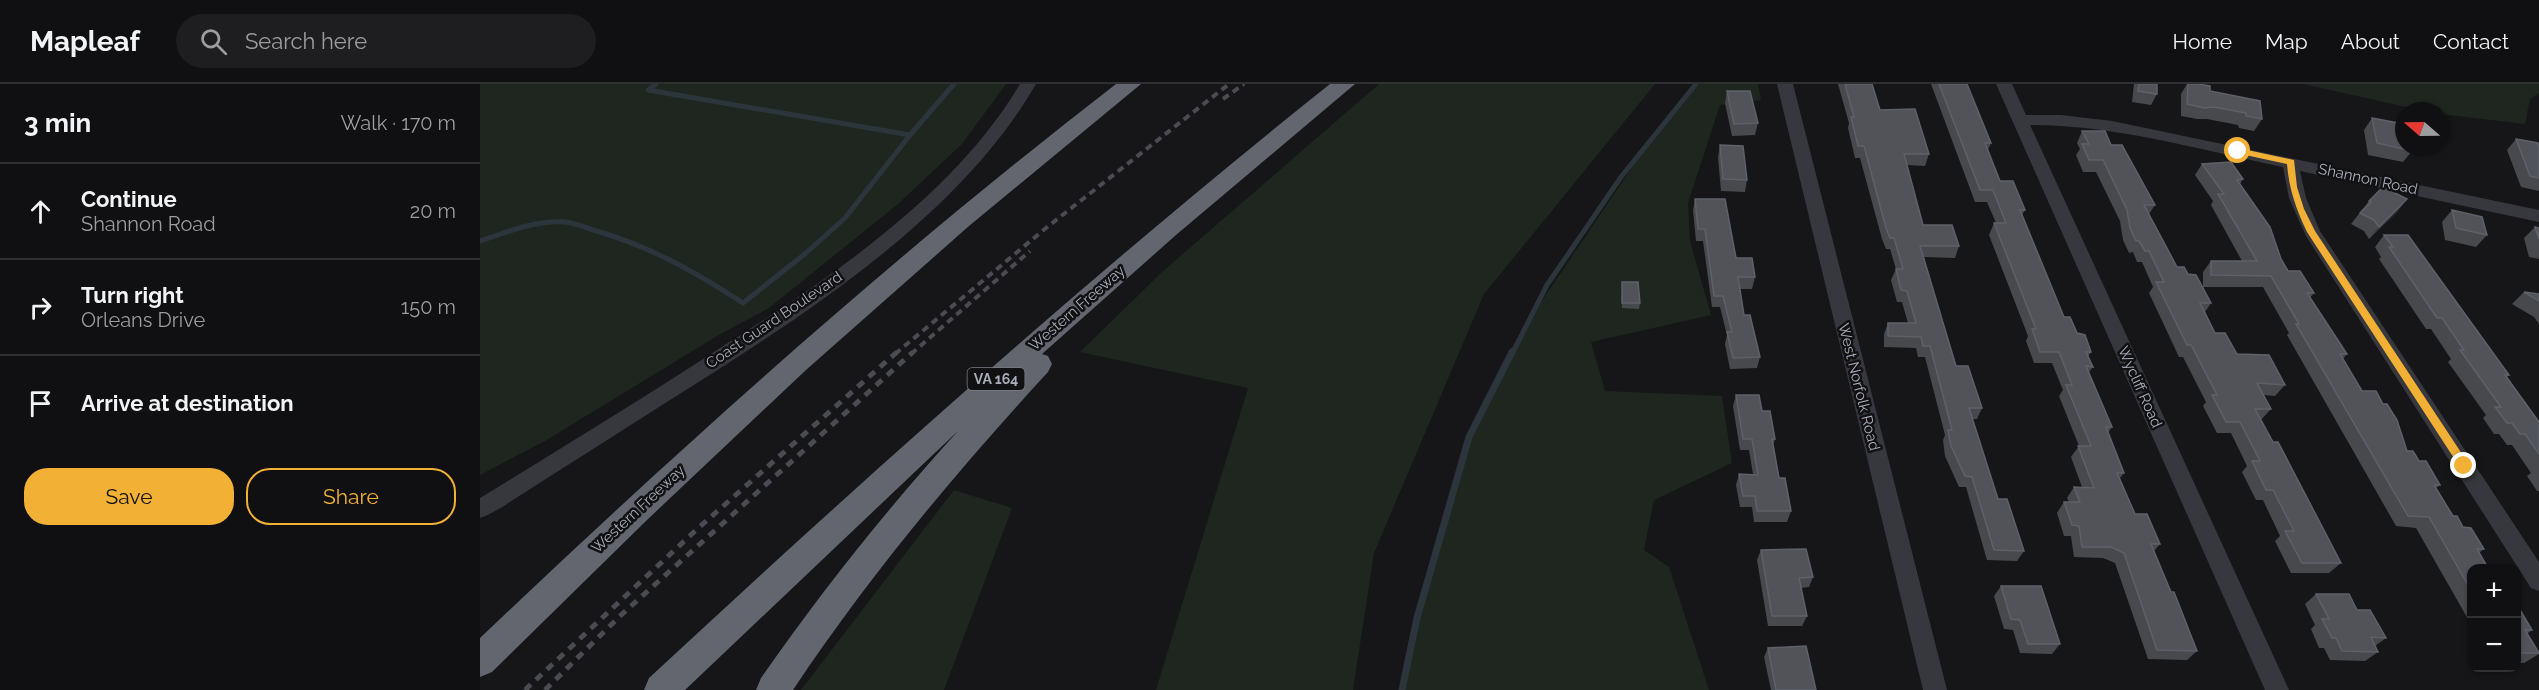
<!DOCTYPE html>
<html lang="en">
<head>
<meta charset="utf-8">
<style>
	:root { --surface:#101012; --page:#1e1e20; --text:#f1f3f6; --muted:#9c9d9f; --line:#303032; --accent:#f2b134 }
	body { margin:0; font-family:Raleway,sans-serif; background:var(--page); color:var(--text) }
	.controls { position:absolute; right:18px; bottom:18px; display:grid; overflow:hidden; border-radius:12px; box-shadow:0 2px 4px #0004 }
	.controls button { width:54px; height:54px; display:grid; place-items:center; padding:0; border:0; border-bottom:2px solid var(--line); background:var(--surface); color:var(--text); font:30px sans-serif }
	.compass { position:absolute; left:1915px; top:18px; width:54px; height:54px; border-radius:50%; background:var(--surface); box-shadow:0 2px 4px #0004; rotate:290deg }
	.stop { position:absolute; width:18px; height:18px; margin:-14px; border:4px solid #f2b134; border-radius:50%; background:#fff }
	.stop.end { background:#f2b134; border-color:#fff; box-shadow:0 2px 6px #0008 }
	.list { margin:0; padding:0; list-style:none }
	h2 { display:flex; justify-content:space-between; align-items:center; height:78px; margin:0; padding:0 24px; font-size:26px }
	h2 small { font-size:20px; font-weight:400; color:var(--muted) }
	.list li { display:grid; grid-template-columns:39px 1fr auto; gap:18px; align-items:center; box-sizing:border-box; height:96px; padding:0 24px; border-top:2px solid var(--line) }
	.list b { display:block; font-size:22px; white-space:nowrap }
	.list p { margin:0; font-size:20px; white-space:nowrap; color:var(--muted) }
	.list em { font-size:20px; font-style:normal; color:var(--muted) }
	.actions { display:flex; gap:12px; padding:18px 24px }
	.actions a { flex:1; padding:14px 0; border:2px solid var(--accent); border-radius:24px; text-align:center; font-size:21px; color:var(--accent) }
	.actions .main { background:var(--accent); color:#111 }
	.icon { flex:none; width:33px; height:33px; fill:none; stroke:currentColor; stroke-width:2; stroke-linecap:round; stroke-linejoin:round }
	.map { position:relative; flex:none; width:2059px; height:606px; overflow:hidden }
	header { display:flex; align-items:center; gap:36px; box-sizing:border-box; height:84px; padding:0 30px; background:var(--surface); border-bottom:2px solid var(--line) }
	header strong { font-size:28px }
	nav { display:flex; gap:33px; margin-inline-start:auto; font-size:21px }
	.search { width:420px; height:54px; background:var(--page); display:flex; align-items:center; gap:15px; box-sizing:border-box; padding:0 21px; border-radius:33px; color:var(--muted); font-size:22px }
	main { display:flex }
	aside { flex:1; background:var(--surface) }
	.map>svg:first-child { display:block }
	.green { fill:#1e261f }
	.lines { fill:none; stroke-linecap:round; stroke-linejoin:round }
	.stream-far1 { stroke:#2c353c; stroke-width:5 }
	.stream { stroke:#2c353c; stroke-width:7 }
	.minor { fill:#37383d; fill-rule:evenodd }
	.highway { fill:#63666e; fill-rule:evenodd }
	.rail-far1 { stroke:#4a4c52; stroke-width:4; stroke-dasharray:7 5; stroke-linecap:butt }
	.rail { stroke:#4a4c52; stroke-width:5; stroke-dasharray:8 7; stroke-linecap:butt }
	.wall { fill:#47494d }
	.shaded-wall { fill:#2f3033 }
	.building { fill:#525359; stroke:#5f6168; stroke-width:1.5 }
	.route { fill:#f2b134 }
	.labels { text-anchor:middle; stroke-width:5; stroke-linejoin:round; paint-order:stroke }
	.shield { fill:#111113; stroke:#7b7e86; stroke-width:1.5 }
	.shield-label { font-size:14px; font-weight:bold; fill:#a8adb8 }
	.street-label { font-size:15px; fill:#a8adb8; stroke:#111113 }
</style>
</head>
<body>
<header>
<strong>Mapleaf</strong>
<div class="search"><svg class="icon" aria-label="search" viewBox="0 0 24 24"><circle cx="10" cy="10" r="6"/><path d="M15 15l6 6"/></svg>Search here</div>
<nav><a>Home</a><a>Map</a><a>About</a><a>Contact</a></nav>
</header>
<main>
<aside>
<h2>3 min<small>Walk · 170 m</small></h2>
<ul class="list">
<li><svg class="icon" aria-label="ahead" viewBox="0 0 24 24"><path d="M12 20V5M6 11l6-6 6 6"/></svg><div><b>Continue</b><p>Shannon Road</p></div><em>20 m</em></li>
<li><svg class="icon" aria-label="right" viewBox="0 0 24 24"><path d="M7 20v-9h11M14 6l5 5-5 5"/></svg><div><b>Turn right</b><p>Orleans Drive</p></div><em>150 m</em></li>
<li><svg class="icon" aria-label="arrive" viewBox="0 0 24 24"><path d="M6 21V4h12l-3 4 3 4H6"/></svg><div><b>Arrive at destination</b></div></li>
</ul>
<div class="actions"><a class="main">Save</a><a>Share</a></div>
</aside>
<div class="map">
<svg width="2059" height="606" viewBox="0 0 2059 606">
	<rect width="100%" height="100%" fill="#161618"/>
	<!-- green -->
	<path class="green" d="M 0,0 L 526,0 L 482,60 L 418,120 L 289,224 L 237,252 L 65,357 L 0,391 Z
		M 899,0 L 1175,0 L 1004,210 L 894,469 L 873,606 L 676,606 L 768,304 L 600,268 L 682,188 Z
		M 1219,0 L 1278,0 L 1281,16 L 1240,21 L 1208,119 L 1210,157 L 1231,231 L 1111,258 L 1125,307 L 1242,312 L 1252,379 L 1174,416 L 1164,466 L 1189,483 L 1229,606 L 925,606 L 938,533 L 987,359 L 1053,230 L 1155,79 Z
		M 1823,0 L 2059,0 L 2059,9 L 2050,15 L 2045,40 L 1960,30 L 1960,27 L 1944,27 Z
		M 474,406 L 532,424 L 464,606 L 321,606 Z"/>
	<g class="lines">
		<!-- stream-far1 -->
		<path class="stream-far1" d="M 430,51 L 474,0
			M 0,157 C 26,148 56,136 85,138 C 97,139 108,145 120,148 C 173,164 217,189 263,219 L 326,169 L 365,134 L 430,51 L 168,6 L 176,0
			M 1032,270 L 1067,201 L 1141,93 L 1216,0"/>
		<!-- stream -->
		<path class="stream" d="M 922,606 L 937,534 L 989,353 L 1032,268"/>
		<!-- minor -->
		<path class="minor" d="M 540,0 L 556,0 C 468,152 280,258 135,351 C 106,370 76,388 47,407 C 32,416 17,428 0,434 L 0,414 C 77,367 155,319 231,270 C 341,200 473,114 540,0 Z
			M 1297,0 L 1313,0 L 1467,606 L 1443,606 Z
			M 1516,0 L 1532,0 L 1546,31 L 1581,31 L 1632,37 L 2059,126 L 2059,138 L 1820,87 L 1826,114 L 1840,147 L 2059,478 L 2059,507 L 2051,504 L 1826,152 L 1809,114 L 1803,83 C 1720,66 1636,41 1550,41 L 1809,606 L 1785,606 Z"/>
		<!-- highway -->
		<path class="highway" d="M 636,0 L 661,0 L 489,142 L 326,286 L 168,435 L 12,588 L 0,593 L 0,554 C 204,360 413,172 636,0 Z
			M 850,0 L 875,0 L 696,151 L 562,270 L 568,272 L 572,280 L 568,288 C 476,388 389,492 313,606 L 276,606 L 281,594 C 341,508 406,426 478,347 L 205,606 L 164,606 L 169,594 C 390,389 614,188 850,0 Z"/>
		<!-- rail-far1 -->
		<path class="rail-far1" d="M 743,15 L 764,0
			M 415,270 L 566,144 L 749,0
			M 431,270 L 550,167"/>
		<!-- rail -->
		<path class="rail" d="M 45,606 L 215,447 L 417,268
			M 65,606 L 140,532 L 433,268"/>
	</g>
	<!-- wall -->
	<path class="wall" d="M 1358,0 L 1392,0 L 1400,26 L 1449,70 L 1445,82 L 1427,81 L 1443,141 L 1479,162 L 1475,174 L 1444,173 L 1476,282 L 1502,324 L 1497,335 L 1492,335 L 1518,415 L 1544,467 L 1537,477 L 1507,476 L 1486,403 L 1479,403 L 1465,372 L 1463,356 L 1465,351 L 1445,273 L 1438,273 L 1436,264 L 1404,263 L 1404,250 L 1408,239 L 1428,239 L 1422,218 L 1417,218 L 1411,196 L 1416,185 L 1410,165 L 1406,165 L 1402,155 L 1380,74 L 1375,74 L 1368,44 L 1369,39 Z
		M 1451,0 L 1487,0 L 1511,59 L 1508,66 L 1520,97 L 1545,126 L 1542,131 L 1584,233 L 1611,268 L 1608,273 L 1613,283 L 1609,288 L 1632,343 L 1628,349 L 1644,389 L 1640,394 L 1655,430 L 1680,460 L 1674,467 L 1691,508 L 1717,567 L 1707,576 L 1668,575 L 1635,479 L 1623,474 L 1594,473 L 1591,452 L 1584,452 L 1577,429 L 1584,418 L 1589,418 L 1587,414 L 1594,403 L 1602,403 L 1591,373 L 1599,362 L 1579,312 L 1583,306 L 1572,279 L 1554,279 L 1546,257 L 1548,252 L 1509,151 L 1514,139 L 1516,139 L 1507,118 L 1495,118 Z
		M 1654,0 L 1677,0 L 1677,10 L 1671,21 L 1652,18 Z
		M 1707,0 L 1718,0 L 1782,35 L 1774,47 L 1759,44 L 1758,41 L 1727,35 L 1717,35 L 1701,32 L 1701,10 Z
		M 1247,7 L 1278,39 L 1275,51 L 1252,52 L 1245,19 Z
		M 1892,34 L 1919,47 L 1932,67 L 1923,78 L 1888,71 L 1884,46 Z
		M 1602,47 L 1631,61 L 1675,121 L 1669,130 L 1697,183 L 1708,190 L 1731,219 L 1725,228 L 1735,249 L 1757,270 L 1805,301 L 1795,312 L 1783,311 L 1791,325 L 1781,336 L 1861,479 L 1849,489 L 1811,489 L 1795,457 L 1800,452 L 1783,416 L 1776,416 L 1762,388 L 1767,382 L 1751,349 L 1737,349 L 1723,322 L 1726,318 L 1703,273 L 1699,273 L 1669,209 L 1673,203 L 1662,178 L 1657,178 L 1653,168 L 1649,169 L 1643,156 L 1640,137 L 1616,88 L 1603,88 L 1596,71 L 1600,65 L 1597,59 Z
		M 2036,55 L 2059,64 L 2059,107 L 2041,103 L 2027,66 Z
		M 1240,61 L 1267,96 L 1265,108 L 1241,107 L 1238,73 Z
		M 1722,80 L 1763,95 L 1760,100 L 1801,175 L 1808,187 L 1834,209 L 1830,214 L 1867,270 L 1863,275 L 1882,307 L 1927,367 L 1939,377 L 1960,401 L 1956,404 L 1973,432 L 2004,465 L 1999,469 L 1992,484 L 1992,542 L 1936,444 L 1916,442 L 1807,251 L 1809,249 L 1783,203 L 1723,203 L 1723,188 L 1731,177 L 1762,177 L 1731,121 L 1733,117 L 1715,91 Z
		M 1215,115 L 1256,174 L 1275,193 L 1272,205 L 1260,205 L 1264,231 L 1280,273 L 1277,284 L 1250,285 L 1245,260 L 1247,251 L 1240,223 L 1232,223 L 1223,157 L 1216,157 L 1213,126 Z
		M 1889,117 L 1918,127 L 1889,155 L 1884,147 L 1871,140 Z
		M 1972,126 L 2007,151 L 1996,163 L 1965,156 L 1962,138 Z
		M 2055,143 L 2059,144 L 2059,175 L 2049,173 L 2044,154 Z
		M 1904,151 L 2029,291 L 2027,293 L 2059,338 L 2059,407 L 2057,407 L 2047,392 L 2051,389 L 2032,361 L 2027,361 L 2019,350 L 2014,350 L 2003,334 L 2006,331 L 1968,278 L 1971,275 L 1951,245 L 1946,245 L 1899,175 L 1901,173 L 1895,163 Z
		M 1142,198 L 1160,219 L 1159,225 L 1142,224 Z
		M 2044,208 L 2059,210 L 2059,240 L 2054,233 L 2032,220 Z
		M 1256,311 L 1282,327 L 1295,355 L 1293,361 L 1299,394 L 1311,427 L 1307,438 L 1274,438 L 1272,423 L 1260,423 L 1256,401 L 1259,390 L 1273,390 L 1269,366 L 1260,366 L 1253,322 Z
		M 1281,466 L 1333,493 L 1329,503 L 1321,504 L 1327,532 L 1322,542 L 1288,542 L 1277,476 Z
		M 1521,502 L 1580,560 L 1572,570 L 1540,569 L 1533,546 L 1524,545 L 1514,512 Z
		M 1836,510 L 1877,526 L 1906,554 L 1895,562 L 1898,568 L 1885,577 L 1850,576 L 1844,564 L 1839,564 L 1831,545 L 1835,541 L 1825,520 Z
		M 2037,524 L 2052,546 L 2047,550 L 2059,570 L 2044,579 L 2037,579 Z
		M 1288,564 L 1336,606 L 1291,606 L 1284,573 Z"/>
	<!-- shaded-wall -->
	<path class="shaded-wall" d="M 1927,115 L 1918,127 L 1889,155 L 1899,143 Z"/>
	<!-- building -->
	<path class="building" d="M 1365,0 L 1392,0 L 1400,26 L 1435,25 L 1449,70 L 1424,70 L 1443,141 L 1472,141 L 1479,162 L 1440,162 L 1476,282 L 1488,282 L 1502,324 L 1489,324 L 1518,415 L 1527,415 L 1544,467 L 1514,466 L 1492,393 L 1485,392 L 1471,362 L 1468,346 L 1472,346 L 1450,262 L 1443,262 L 1441,253 L 1408,252 L 1408,239 L 1436,239 L 1427,207 L 1421,206 L 1416,185 L 1423,185 L 1414,154 L 1410,154 L 1406,144 L 1384,62 L 1378,62 L 1371,33 L 1374,33 Z
		M 1459,0 L 1487,0 L 1511,59 L 1505,59 L 1520,97 L 1533,97 L 1545,126 L 1540,126 L 1584,233 L 1590,233 L 1597,249 L 1605,251 L 1611,268 L 1606,268 L 1613,283 L 1606,282 L 1632,343 L 1626,343 L 1644,389 L 1637,389 L 1655,430 L 1667,430 L 1680,460 L 1671,460 L 1691,508 L 1694,508 L 1717,567 L 1677,566 L 1644,469 L 1631,463 L 1602,463 L 1599,442 L 1592,441 L 1584,418 L 1600,418 L 1594,403 L 1614,404 L 1598,362 L 1611,362 L 1586,301 L 1592,301 L 1579,268 L 1560,268 L 1552,245 L 1556,245 L 1514,139 L 1526,139 L 1513,106 L 1500,106 Z
		M 1659,0 L 1677,0 L 1677,10 L 1658,7 Z
		M 1708,0 L 1718,0 L 1730,2 L 1730,7 L 1780,17 L 1782,35 L 1766,32 L 1766,29 L 1734,23 L 1724,24 L 1707,20 Z
		M 1247,7 L 1270,7 L 1278,39 L 1254,40 Z
		M 1892,34 L 1918,39 L 1919,47 L 1924,48 L 1924,63 L 1932,63 L 1932,67 L 1897,59 Z
		M 1602,47 L 1625,47 L 1631,61 L 1642,61 L 1675,121 L 1664,121 L 1697,183 L 1704,183 L 1708,190 L 1716,191 L 1731,219 L 1720,219 L 1735,249 L 1745,249 L 1757,270 L 1789,271 L 1805,301 L 1777,299 L 1791,325 L 1775,325 L 1793,358 L 1798,358 L 1861,479 L 1822,479 L 1805,447 L 1814,447 L 1793,406 L 1786,406 L 1772,377 L 1780,377 L 1760,338 L 1746,338 L 1732,311 L 1737,311 L 1711,261 L 1707,261 L 1676,198 L 1684,198 L 1669,167 L 1665,167 L 1659,157 L 1656,157 L 1650,144 L 1647,126 L 1623,76 L 1609,76 L 1602,60 L 1609,60 Z
		M 2036,55 L 2058,59 L 2059,64 L 2059,94 L 2050,92 Z
		M 1240,61 L 1263,62 L 1267,96 L 1243,95 Z
		M 1751,78 L 1763,95 L 1757,96 L 1790,143 L 1801,175 L 1808,187 L 1820,187 L 1834,209 L 1827,209 L 1867,270 L 1860,270 L 1882,307 L 1896,307 L 1903,320 L 1907,320 L 1917,336 L 1927,367 L 1933,367 L 1939,377 L 1946,377 L 1960,401 L 1954,401 L 1973,432 L 1977,432 L 1983,443 L 1991,444 L 2004,465 L 1997,465 L 2008,484 L 1992,484 L 1992,508 L 1949,433 L 1928,432 L 1816,240 L 1819,240 L 1791,192 L 1731,191 L 1731,177 L 1777,177 L 1738,110 L 1744,110 L 1722,80 Z
		M 1903,103 L 1927,115 L 1899,143 L 1894,136 L 1880,129 L 1891,118 L 1889,117 Z
		M 1215,115 L 1245,115 L 1256,174 L 1272,174 L 1275,193 L 1258,193 L 1264,231 L 1270,231 L 1280,273 L 1253,274 L 1247,248 L 1252,248 L 1243,212 L 1234,212 L 1225,145 L 1218,145 Z
		M 1972,126 L 2002,133 L 2007,151 L 1976,144 Z
		M 2055,143 L 2059,144 L 2059,155 Z
		M 1904,151 L 1928,151 L 2029,291 L 2025,291 L 2059,338 L 2059,370 L 2045,350 L 2040,350 L 2032,339 L 2027,339 L 2015,323 L 2021,323 L 1980,266 L 1984,266 L 1962,234 L 1957,234 L 1909,163 L 1913,163 Z
		M 1142,198 L 1158,198 L 1160,219 L 1142,219 Z
		M 2044,208 L 2059,210 L 2059,217 Z
		M 1256,311 L 1279,311 L 1282,327 L 1290,327 L 1295,355 L 1292,355 L 1299,394 L 1305,394 L 1311,427 L 1277,427 L 1275,412 L 1263,412 L 1259,390 L 1278,391 L 1272,355 L 1263,355 Z
		M 1326,465 L 1333,493 L 1319,494 L 1327,532 L 1292,532 L 1281,466 Z
		M 1521,502 L 1561,502 L 1580,560 L 1548,560 L 1540,536 L 1531,535 Z
		M 1836,510 L 1869,510 L 1877,526 L 1890,526 L 1906,554 L 1891,553 L 1898,568 L 1862,567 L 1856,554 L 1852,554 L 1842,535 L 1849,535 Z
		M 2037,524 L 2039,524 L 2052,546 L 2045,546 L 2059,569 L 2037,569 Z
		M 1326,562 L 1336,606 L 1296,606 L 1288,564 Z"/>
	<!-- route -->
	<path class="route" d="M 1758,64 L 1814,76 L 1817,103 L 1824,125 L 1835,147 L 1988,379 L 1988,385 L 1981,385 L 1827,148 C 1816,125 1809,105 1807,80 L 1756,69 L 1754,67 Z"/>
	<g class="labels">
		<!-- shield labels -->
		<rect class="shield" x="487.5" y="284" width="57" height="22" rx="4.5"/>
		<g class="shield-label">
			<text x="516" y="300">VA 164</text>
		</g>
		<!-- street labels -->
		<g class="street-label">
			<text transform="translate(1888 95) rotate(12)" y="5">Shannon Road</text>
			<text transform="translate(597 224) rotate(-41)" y="5">Western Freeway</text>
			<text transform="translate(294 236) rotate(-34)" y="5">Coast Guard Boulevard</text>
			<text transform="translate(1379 303) rotate(76)" y="5">West Norfolk Road</text>
			<text transform="translate(1660 303) rotate(66)" y="5">Wycliff Road</text>
			<text transform="translate(158 425) rotate(-43)" y="5">Western Freeway</text>
		</g>
	</g>
</svg>
<div class="controls">
<button>+</button>
<button>−</button>
</div>
<svg class="compass" viewBox="-18 -18 36 36"><path d="M0-13l5 13h-10z" fill="#e53935"/><path d="M0 13l5-13h-10z" fill="#9c9d9f"/></svg>
<div class="stop" style="left:1758px;top:67px"></div>
<div class="stop end" style="left:1984px;top:382px"></div>
</div>
</main>
</body>
</html>
